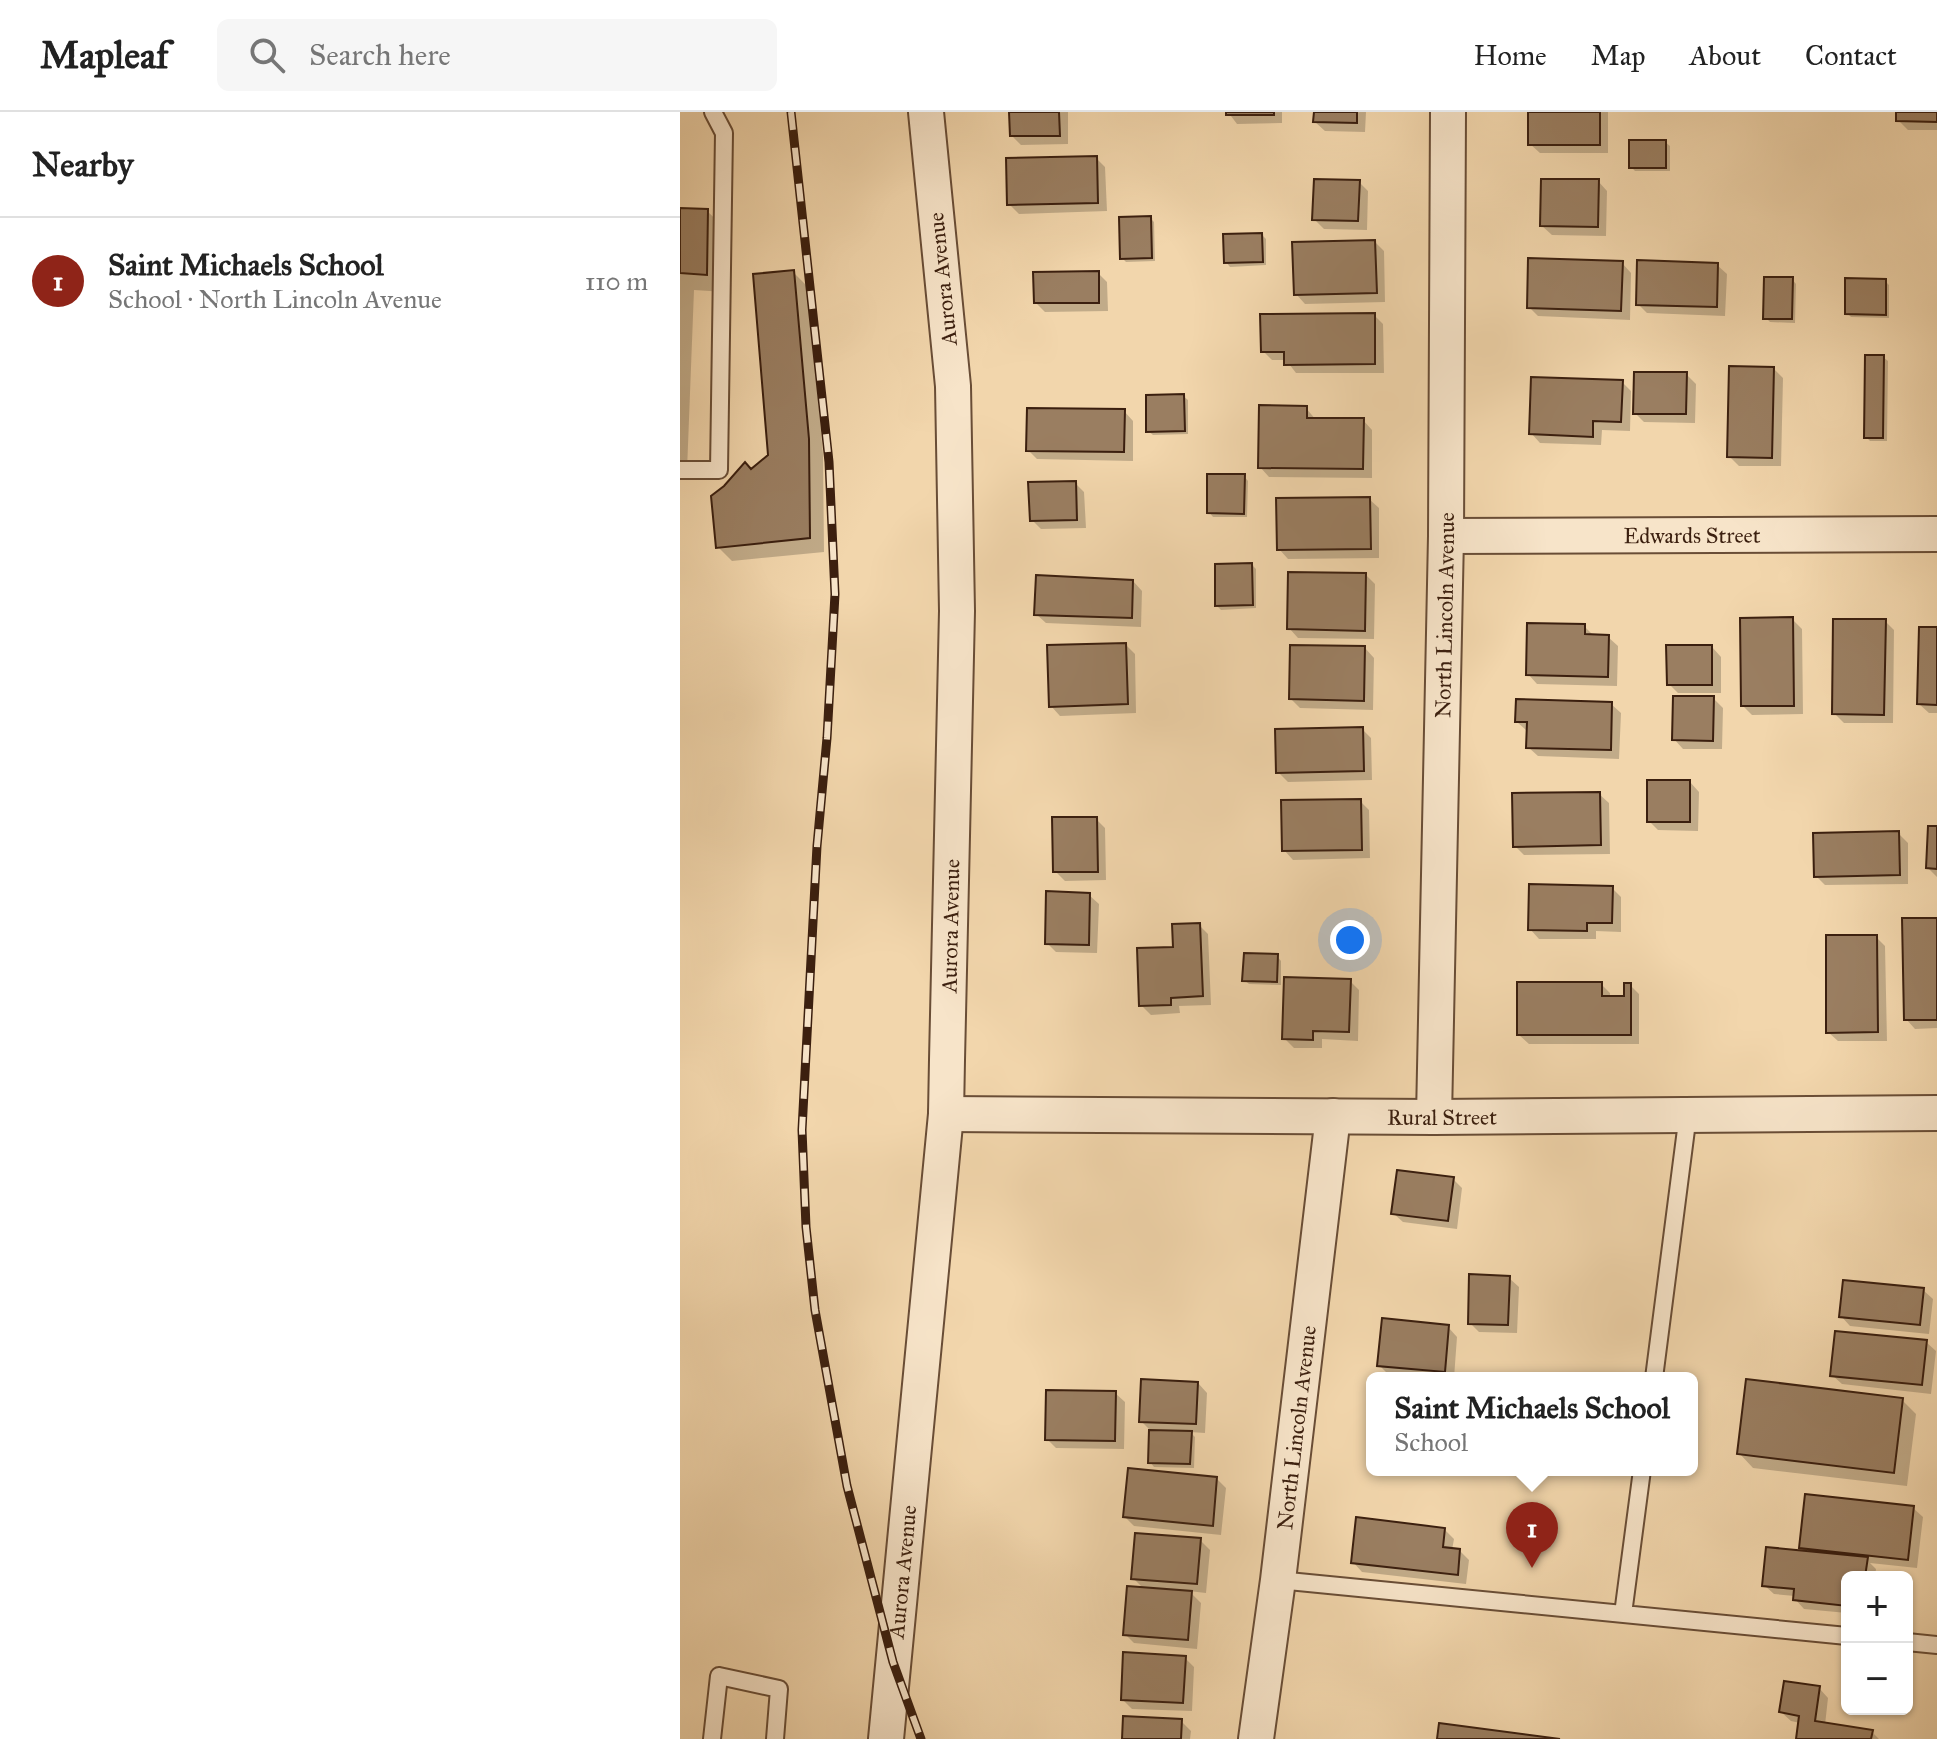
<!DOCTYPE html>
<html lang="en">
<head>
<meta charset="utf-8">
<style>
	:root { --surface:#fff; --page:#f6f6f6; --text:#222; --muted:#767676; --line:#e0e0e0; --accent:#8f2418 }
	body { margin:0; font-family:"IM FELL Great Primer",serif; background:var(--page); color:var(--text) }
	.controls { position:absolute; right:24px; bottom:24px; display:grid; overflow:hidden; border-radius:12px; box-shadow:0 2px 6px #0004 }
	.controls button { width:72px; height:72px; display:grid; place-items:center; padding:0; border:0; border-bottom:2px solid var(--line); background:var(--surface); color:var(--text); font:40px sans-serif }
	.you { position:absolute; left:670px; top:828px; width:28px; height:28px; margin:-20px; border:6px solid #fff; border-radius:50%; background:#1a73e8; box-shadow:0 0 0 12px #1a73e833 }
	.badge { display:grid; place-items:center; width:52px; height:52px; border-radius:50%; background:var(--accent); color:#fff; font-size:26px; font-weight:700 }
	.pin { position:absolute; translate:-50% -66px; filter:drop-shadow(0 2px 4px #0008) }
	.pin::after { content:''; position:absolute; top:42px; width:28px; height:24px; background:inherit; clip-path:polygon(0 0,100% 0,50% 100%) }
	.popup { position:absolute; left:686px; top:1260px; width:332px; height:104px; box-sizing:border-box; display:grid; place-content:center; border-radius:12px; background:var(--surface); filter:drop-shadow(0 2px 6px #0005); font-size:26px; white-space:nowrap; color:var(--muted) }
	.popup b { font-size:30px; color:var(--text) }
	.popup::after { content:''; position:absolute; left:50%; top:100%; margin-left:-16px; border:16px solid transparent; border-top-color:var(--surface) }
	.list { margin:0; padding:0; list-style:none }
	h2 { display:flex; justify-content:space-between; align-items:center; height:104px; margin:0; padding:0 32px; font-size:34px }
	h2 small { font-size:26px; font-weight:400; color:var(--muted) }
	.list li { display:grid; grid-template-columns:52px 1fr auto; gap:24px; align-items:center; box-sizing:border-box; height:128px; padding:0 32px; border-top:2px solid var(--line) }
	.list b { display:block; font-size:30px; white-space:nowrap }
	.list p { margin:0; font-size:26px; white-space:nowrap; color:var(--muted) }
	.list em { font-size:26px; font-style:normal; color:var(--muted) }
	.icon { flex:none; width:44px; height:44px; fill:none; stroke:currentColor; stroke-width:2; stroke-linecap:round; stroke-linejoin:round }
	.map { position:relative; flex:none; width:1257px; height:1627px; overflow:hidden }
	header { display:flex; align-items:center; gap:48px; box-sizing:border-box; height:112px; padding:0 40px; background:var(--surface); border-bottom:2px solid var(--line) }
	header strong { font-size:38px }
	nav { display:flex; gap:44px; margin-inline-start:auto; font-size:28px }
	.search { width:560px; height:72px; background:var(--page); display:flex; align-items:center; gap:20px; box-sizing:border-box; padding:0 28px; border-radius:12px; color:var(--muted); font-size:30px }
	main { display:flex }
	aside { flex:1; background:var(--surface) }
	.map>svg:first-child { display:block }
	.shadow { fill:#0003 }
	.building { fill:#9a7e61; stroke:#3b1f0f; stroke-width:2 }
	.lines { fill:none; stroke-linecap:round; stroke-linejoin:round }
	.service-casing { stroke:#694d36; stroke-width:20 }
	.minor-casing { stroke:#694d36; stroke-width:38 }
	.service { stroke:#f7e4c9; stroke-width:16 }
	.minor { stroke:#f7e4c9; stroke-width:34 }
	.rail-casing { stroke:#3b1f0f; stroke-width:9 }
	.rail { stroke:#f7e4c9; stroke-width:6; stroke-dasharray:18; stroke-linecap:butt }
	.labels { text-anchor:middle; stroke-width:8; stroke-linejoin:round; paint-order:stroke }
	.street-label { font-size:22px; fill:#3b1f0f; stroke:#f7e4c9 }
</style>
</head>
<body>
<header>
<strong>Mapleaf</strong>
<div class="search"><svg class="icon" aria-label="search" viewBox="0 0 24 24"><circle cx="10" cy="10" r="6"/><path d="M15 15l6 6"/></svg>Search here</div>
<nav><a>Home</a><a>Map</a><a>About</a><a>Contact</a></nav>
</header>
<main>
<aside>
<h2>Nearby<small></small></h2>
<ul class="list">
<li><span class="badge">1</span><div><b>Saint Michaels School</b><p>School · North Lincoln Avenue</p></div><em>110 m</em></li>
</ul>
</aside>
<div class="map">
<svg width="1257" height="1627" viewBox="0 0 1257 1627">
	<rect width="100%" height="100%" fill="#f2d6ac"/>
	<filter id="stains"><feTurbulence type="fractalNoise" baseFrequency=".0025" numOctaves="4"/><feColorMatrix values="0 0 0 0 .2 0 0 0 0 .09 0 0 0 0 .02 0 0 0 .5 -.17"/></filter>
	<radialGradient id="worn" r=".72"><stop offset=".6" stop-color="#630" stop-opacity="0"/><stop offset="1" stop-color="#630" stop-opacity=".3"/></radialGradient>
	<!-- shadow -->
	<path class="shadow" d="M 331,0 L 388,0 L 388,32 L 341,33 L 332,24 Z
		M 548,0 L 602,0 L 602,11 L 557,12 Z
		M 636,0 L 686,0 L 685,20 L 645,19 L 635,10 Z
		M 850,0 L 928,0 L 928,41 L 860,41 L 850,32 Z
		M 1218,0 L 1257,0 L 1257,18 L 1228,18 L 1218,8 Z
		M 985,30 L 990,34 L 990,59 L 955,59 L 951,55 Z
		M 416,46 L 425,55 L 427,99 L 339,102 L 329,92 Z
		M 918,69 L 927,79 L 926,124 L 872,123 L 862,114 Z
		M 679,70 L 688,79 L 687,118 L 644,117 L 634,107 Z
		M 0,98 L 27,99 L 46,117 L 45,180 L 14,178 L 7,359 L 0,359 Z
		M 470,106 L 474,110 L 475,149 L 446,150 L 442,146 Z
		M 582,123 L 586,127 L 586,153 L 550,155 L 546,150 Z
		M 695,130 L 704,139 L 705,190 L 625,192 L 616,182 Z
		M 942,151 L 951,161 L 950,208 L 858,204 L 849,195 Z
		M 1037,153 L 1047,162 L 1045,204 L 967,201 L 958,192 Z
		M 113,160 L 128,175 L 143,342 L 144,440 L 52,449 L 38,435 L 71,359 L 90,344 Z
		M 418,161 L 427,170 L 428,199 L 365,200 L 356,191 Z
		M 1112,167 L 1116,172 L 1115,211 L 1090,210 L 1086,206 Z
		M 1205,169 L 1209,173 L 1209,206 L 1171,205 L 1167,201 Z
		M 694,203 L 703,212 L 704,261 L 616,261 L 606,248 L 592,248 L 583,239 Z
		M 1203,245 L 1208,249 L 1207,329 L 1190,329 L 1186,325 Z
		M 1094,257 L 1103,266 L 1101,354 L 1059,354 L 1049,344 Z
		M 1006,262 L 1016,272 L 1015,311 L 964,310 L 955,301 Z
		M 942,270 L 951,279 L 950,319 L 922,318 L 921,333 L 860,331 L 851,321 Z
		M 503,284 L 508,288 L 508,322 L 473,323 L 468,319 Z
		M 626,296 L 636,308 L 683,308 L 692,318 L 692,366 L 589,365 L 580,355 Z
		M 444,299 L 453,309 L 453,349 L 357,347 L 348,338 Z
		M 564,364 L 568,369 L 567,405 L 533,405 L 529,400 Z
		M 395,371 L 404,380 L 406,416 L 361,417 L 352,408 Z
		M 689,387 L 699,396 L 699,446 L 608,447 L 599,437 Z
		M 572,453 L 576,457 L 576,496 L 541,498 L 537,494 Z
		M 686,463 L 695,472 L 694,527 L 618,526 L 609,516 Z
		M 453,469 L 462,479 L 461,515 L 366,511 L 356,502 Z
		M 1112,507 L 1122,517 L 1123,602 L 1072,603 L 1063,594 Z
		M 1205,509 L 1214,518 L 1213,611 L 1164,611 L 1154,601 Z
		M 904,514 L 915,525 L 928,525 L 938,534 L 937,574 L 857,572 L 848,562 Z
		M 1257,517 L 1257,601 L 1249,601 L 1239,592 Z
		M 446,533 L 455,542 L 456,601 L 380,604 L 371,594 Z
		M 1032,535 L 1041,545 L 1041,581 L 998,581 L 989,572 Z
		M 685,536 L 694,546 L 693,598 L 620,596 L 611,587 Z
		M 1033,586 L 1043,596 L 1042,637 L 1003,637 L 994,627 Z
		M 931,592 L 941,601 L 939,647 L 858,644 L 848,635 L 847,619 L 837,610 Z
		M 682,617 L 691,626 L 692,668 L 608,670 L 598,660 Z
		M 1010,670 L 1019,680 L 1018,719 L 978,718 L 969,709 Z
		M 919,682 L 929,691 L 930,742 L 844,743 L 835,734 Z
		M 680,689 L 689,698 L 690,746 L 613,748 L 604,738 Z
		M 416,707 L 425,716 L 426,768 L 385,769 L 375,759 Z
		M 1257,716 L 1257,765 L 1248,756 Z
		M 1218,721 L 1228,731 L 1228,772 L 1145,773 L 1136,764 Z
		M 932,776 L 941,785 L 941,820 L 916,819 L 916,827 L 859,827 L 850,817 Z
		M 409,783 L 419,792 L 417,841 L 376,840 L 367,831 Z
		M 1257,808 L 1257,916 L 1235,917 L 1226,907 Z
		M 519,813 L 528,822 L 531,893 L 499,894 L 500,901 L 471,903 L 461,893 L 495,837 Z
		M 1196,825 L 1205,834 L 1207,929 L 1158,929 L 1148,920 Z
		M 597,844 L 601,849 L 601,873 L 569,872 L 564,868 Z
		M 670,869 L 679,878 L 678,929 L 642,927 L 642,936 L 614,936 L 604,926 Z
		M 921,872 L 930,881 L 930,886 L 946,886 L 950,873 L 959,882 L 959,932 L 849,932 L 839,923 Z
		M 773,1067 L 782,1076 L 777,1117 L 723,1110 L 713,1101 Z
		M 829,1166 L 839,1175 L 837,1221 L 799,1220 L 790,1211 Z
		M 1243,1178 L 1253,1187 L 1249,1222 L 1170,1214 L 1161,1204 Z
		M 768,1215 L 777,1225 L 774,1266 L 708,1262 L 699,1253 Z
		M 1246,1230 L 1256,1239 L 1251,1282 L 1162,1272 L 1152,1263 Z
		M 518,1271 L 527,1281 L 525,1321 L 510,1320 L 515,1325 L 514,1356 L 474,1355 L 470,1350 L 471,1319 L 461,1309 Z
		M 435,1281 L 445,1290 L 444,1337 L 376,1336 L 367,1327 Z
		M 1222,1288 L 1236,1302 L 1227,1374 L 1073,1356 L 1059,1341 Z
		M 537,1367 L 546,1376 L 541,1423 L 454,1414 L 445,1405 Z
		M 1233,1396 L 1243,1405 L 1237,1456 L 1190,1451 L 1196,1457 L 1195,1465 L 1167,1465 L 1167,1501 L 1124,1497 L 1115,1487 L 1115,1484 L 1094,1482 L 1084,1473 L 1127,1441 L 1121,1435 Z
		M 764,1417 L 774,1427 L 772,1438 L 780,1439 L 789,1448 L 786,1472 L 682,1460 L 673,1450 Z
		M 520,1428 L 530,1438 L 526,1481 L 509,1479 L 521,1491 L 517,1537 L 454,1531 L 445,1522 L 464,1477 L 453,1466 Z
		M 505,1546 L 514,1555 L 512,1599 L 452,1597 L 443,1588 Z
		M 1139,1576 L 1148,1586 L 1145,1613 L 1192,1620 L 1199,1627 L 1118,1627 L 1120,1611 L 1111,1609 L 1101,1600 Z
		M 501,1609 L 511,1619 L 510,1627 L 444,1627 Z"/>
	<!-- building -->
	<path class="building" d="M 329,0 L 379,0 L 380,24 L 330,24 Z
		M 546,0 L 594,0 L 594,3 L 546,3 Z
		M 634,0 L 677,0 L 677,11 L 633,10 Z
		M 848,0 L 920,0 L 920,33 L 848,33 Z
		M 1216,0 L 1257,0 L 1257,10 L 1216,9 Z
		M 949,28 L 986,28 L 986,56 L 949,56 Z
		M 417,44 L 418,91 L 327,93 L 326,46 Z
		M 634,67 L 680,68 L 678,109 L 632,108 Z
		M 861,67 L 919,67 L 918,115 L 860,114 Z
		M 0,96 L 28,97 L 27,163 L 0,161 Z
		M 471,104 L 472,146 L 440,147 L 439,105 Z
		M 582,121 L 583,150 L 544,151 L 543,122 Z
		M 695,128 L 697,181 L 614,183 L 612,130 Z
		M 848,146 L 943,149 L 941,199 L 847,196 Z
		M 957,148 L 1038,151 L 1037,195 L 956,193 Z
		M 114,158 L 129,327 L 130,426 L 36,436 L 31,384 L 44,374 L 65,350 L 71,357 L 88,343 L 73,162 Z
		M 419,159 L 419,191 L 354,191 L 353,160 Z
		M 1084,165 L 1113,165 L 1112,207 L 1083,207 Z
		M 1165,166 L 1206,167 L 1206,203 L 1165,202 Z
		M 695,201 L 695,252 L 604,253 L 604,240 L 581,240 L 580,202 Z
		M 1185,243 L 1204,243 L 1203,326 L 1184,326 Z
		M 1049,254 L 1094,255 L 1092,346 L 1047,345 Z
		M 954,260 L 1007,260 L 1006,302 L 953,302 Z
		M 851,265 L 943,268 L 941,310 L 913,309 L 913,325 L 849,322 Z
		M 504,282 L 505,319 L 466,320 L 466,283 Z
		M 579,293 L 627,294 L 627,306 L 684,306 L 683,357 L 578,356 Z
		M 347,296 L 445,297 L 444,340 L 346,339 Z
		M 527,362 L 565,362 L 564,402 L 527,401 Z
		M 396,369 L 397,408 L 350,409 L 348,370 Z
		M 690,385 L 691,437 L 597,438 L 596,386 Z
		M 572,451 L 573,493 L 535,494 L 535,452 Z
		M 608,460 L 686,461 L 685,519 L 607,517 Z
		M 356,463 L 453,468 L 452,506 L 354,503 Z
		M 1113,505 L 1114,594 L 1061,594 L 1060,506 Z
		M 1153,507 L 1206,507 L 1204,603 L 1152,602 Z
		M 847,511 L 905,512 L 905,522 L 929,523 L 928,565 L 846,563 Z
		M 1239,515 L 1257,515 L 1257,593 L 1237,592 Z
		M 446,531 L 448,592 L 369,595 L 367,533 Z
		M 610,533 L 685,534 L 684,589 L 609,587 Z
		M 986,533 L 1032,533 L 1032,573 L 987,573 Z
		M 993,584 L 1034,584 L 1033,629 L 992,628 Z
		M 836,587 L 932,590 L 931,638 L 846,636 L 847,610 L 835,610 Z
		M 683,615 L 684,659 L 596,661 L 595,617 Z
		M 967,668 L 1010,668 L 1010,710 L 967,710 Z
		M 920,680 L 921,733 L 833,735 L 832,681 Z
		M 681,687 L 682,738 L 602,739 L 601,688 Z
		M 372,705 L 417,705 L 418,760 L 373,760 Z
		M 1248,714 L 1257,714 L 1257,757 L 1246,756 Z
		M 1219,719 L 1220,763 L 1134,765 L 1133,721 Z
		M 849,772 L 933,774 L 932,811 L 907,811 L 907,819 L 848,818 Z
		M 366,779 L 410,781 L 409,833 L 365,832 Z
		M 1222,806 L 1257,806 L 1257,908 L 1224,908 Z
		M 520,811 L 523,884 L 491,886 L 491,893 L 459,894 L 457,836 L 493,835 L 492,812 Z
		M 1146,823 L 1197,823 L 1198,920 L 1146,921 Z
		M 564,841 L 598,842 L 597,870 L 562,869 Z
		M 604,865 L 671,867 L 669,920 L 633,919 L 633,928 L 602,927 Z
		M 837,870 L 922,870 L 922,884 L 944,884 L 944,871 L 951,871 L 951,923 L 837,923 Z
		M 717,1058 L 774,1065 L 768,1109 L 711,1102 Z
		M 789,1162 L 830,1164 L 828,1213 L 788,1212 Z
		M 1163,1168 L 1244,1176 L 1240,1213 L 1159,1205 Z
		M 702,1206 L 769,1213 L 765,1260 L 697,1254 Z
		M 1155,1219 L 1247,1228 L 1242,1273 L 1150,1264 Z
		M 461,1267 L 518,1270 L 516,1312 L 459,1310 Z
		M 1066,1267 L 1223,1286 L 1214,1361 L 1057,1342 Z
		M 366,1278 L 436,1279 L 435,1329 L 365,1328 Z
		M 469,1318 L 512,1319 L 510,1352 L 468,1351 Z
		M 448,1356 L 537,1365 L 533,1414 L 443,1405 Z
		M 1125,1382 L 1234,1394 L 1228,1448 L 1119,1436 Z
		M 676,1405 L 765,1416 L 763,1435 L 780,1437 L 778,1463 L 671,1451 Z
		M 455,1421 L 521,1426 L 517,1472 L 451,1467 Z
		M 1086,1435 L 1188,1445 L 1185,1465 L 1167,1465 L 1167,1494 L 1113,1488 L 1114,1477 L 1082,1474 Z
		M 447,1474 L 512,1479 L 508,1528 L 443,1523 Z
		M 443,1540 L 506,1544 L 503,1591 L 441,1588 Z
		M 1104,1569 L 1140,1574 L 1135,1609 L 1193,1618 L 1191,1627 L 1116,1627 L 1119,1604 L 1099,1600 Z
		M 443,1604 L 502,1607 L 501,1627 L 442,1627 Z
		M 759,1611 L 880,1627 L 757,1627 Z"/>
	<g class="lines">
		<!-- service casing -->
		<g class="service-casing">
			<path id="service" d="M 0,358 L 39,358 L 44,21 L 33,0
				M 974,1266 L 1008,1002
				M 598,1468 L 1167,1524
				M 943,1502 L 962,1358
				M 1227,1530 L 1257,1533
				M 32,1627 L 39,1564 L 99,1577 L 95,1627"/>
		</g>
		<!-- minor casing -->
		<g class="minor-casing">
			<g id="minor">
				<path id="s1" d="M 766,424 L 1257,422"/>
				<path id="s2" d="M 266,1002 L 754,1005 L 1257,1001"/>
				<path id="s3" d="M 754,1005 L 766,424 L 768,0"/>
				<path id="s4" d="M 206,1627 L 266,1002 L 267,948 L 277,499 L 273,274 L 246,0"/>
				<path id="s5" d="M 576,1627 L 598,1468 L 653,1004"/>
			</g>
		</g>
		<!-- service -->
		<use href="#service" class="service"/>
		<!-- minor -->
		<use href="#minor" class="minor"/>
		<!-- rail casing -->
		<g class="rail-casing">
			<path id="rail" d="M 111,0 L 149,350 L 155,482 L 147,626 L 137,734 L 122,1018 L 126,1115 L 135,1198 L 167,1374 L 213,1550 L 241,1627"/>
		</g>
		<!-- rail -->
		<use href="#rail" class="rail"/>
	</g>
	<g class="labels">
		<!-- street labels -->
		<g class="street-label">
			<text transform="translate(262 167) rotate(-96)" y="8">Aurora Avenue</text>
			<text dy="8" stroke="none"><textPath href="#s1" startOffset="246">Edwards Street</textPath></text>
			<text dy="8" stroke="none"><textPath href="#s3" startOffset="502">North Lincoln Avenue</textPath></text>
			<text dy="8" stroke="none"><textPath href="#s4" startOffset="816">Aurora Avenue</textPath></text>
			<text dy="8" stroke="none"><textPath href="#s2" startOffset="496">Rural Street</textPath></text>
			<text dy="8" stroke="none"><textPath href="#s5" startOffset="314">North Lincoln Avenue</textPath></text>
			<text dy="8" stroke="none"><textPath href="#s4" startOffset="168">Aurora Avenue</textPath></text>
		</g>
	</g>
	<rect width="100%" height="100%" filter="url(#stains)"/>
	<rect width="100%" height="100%" fill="url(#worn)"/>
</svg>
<div class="controls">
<button>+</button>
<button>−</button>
</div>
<div class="you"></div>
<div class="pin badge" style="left:852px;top:1456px">1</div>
<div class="popup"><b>Saint Michaels School</b>School</div>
</div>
</main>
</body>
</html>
